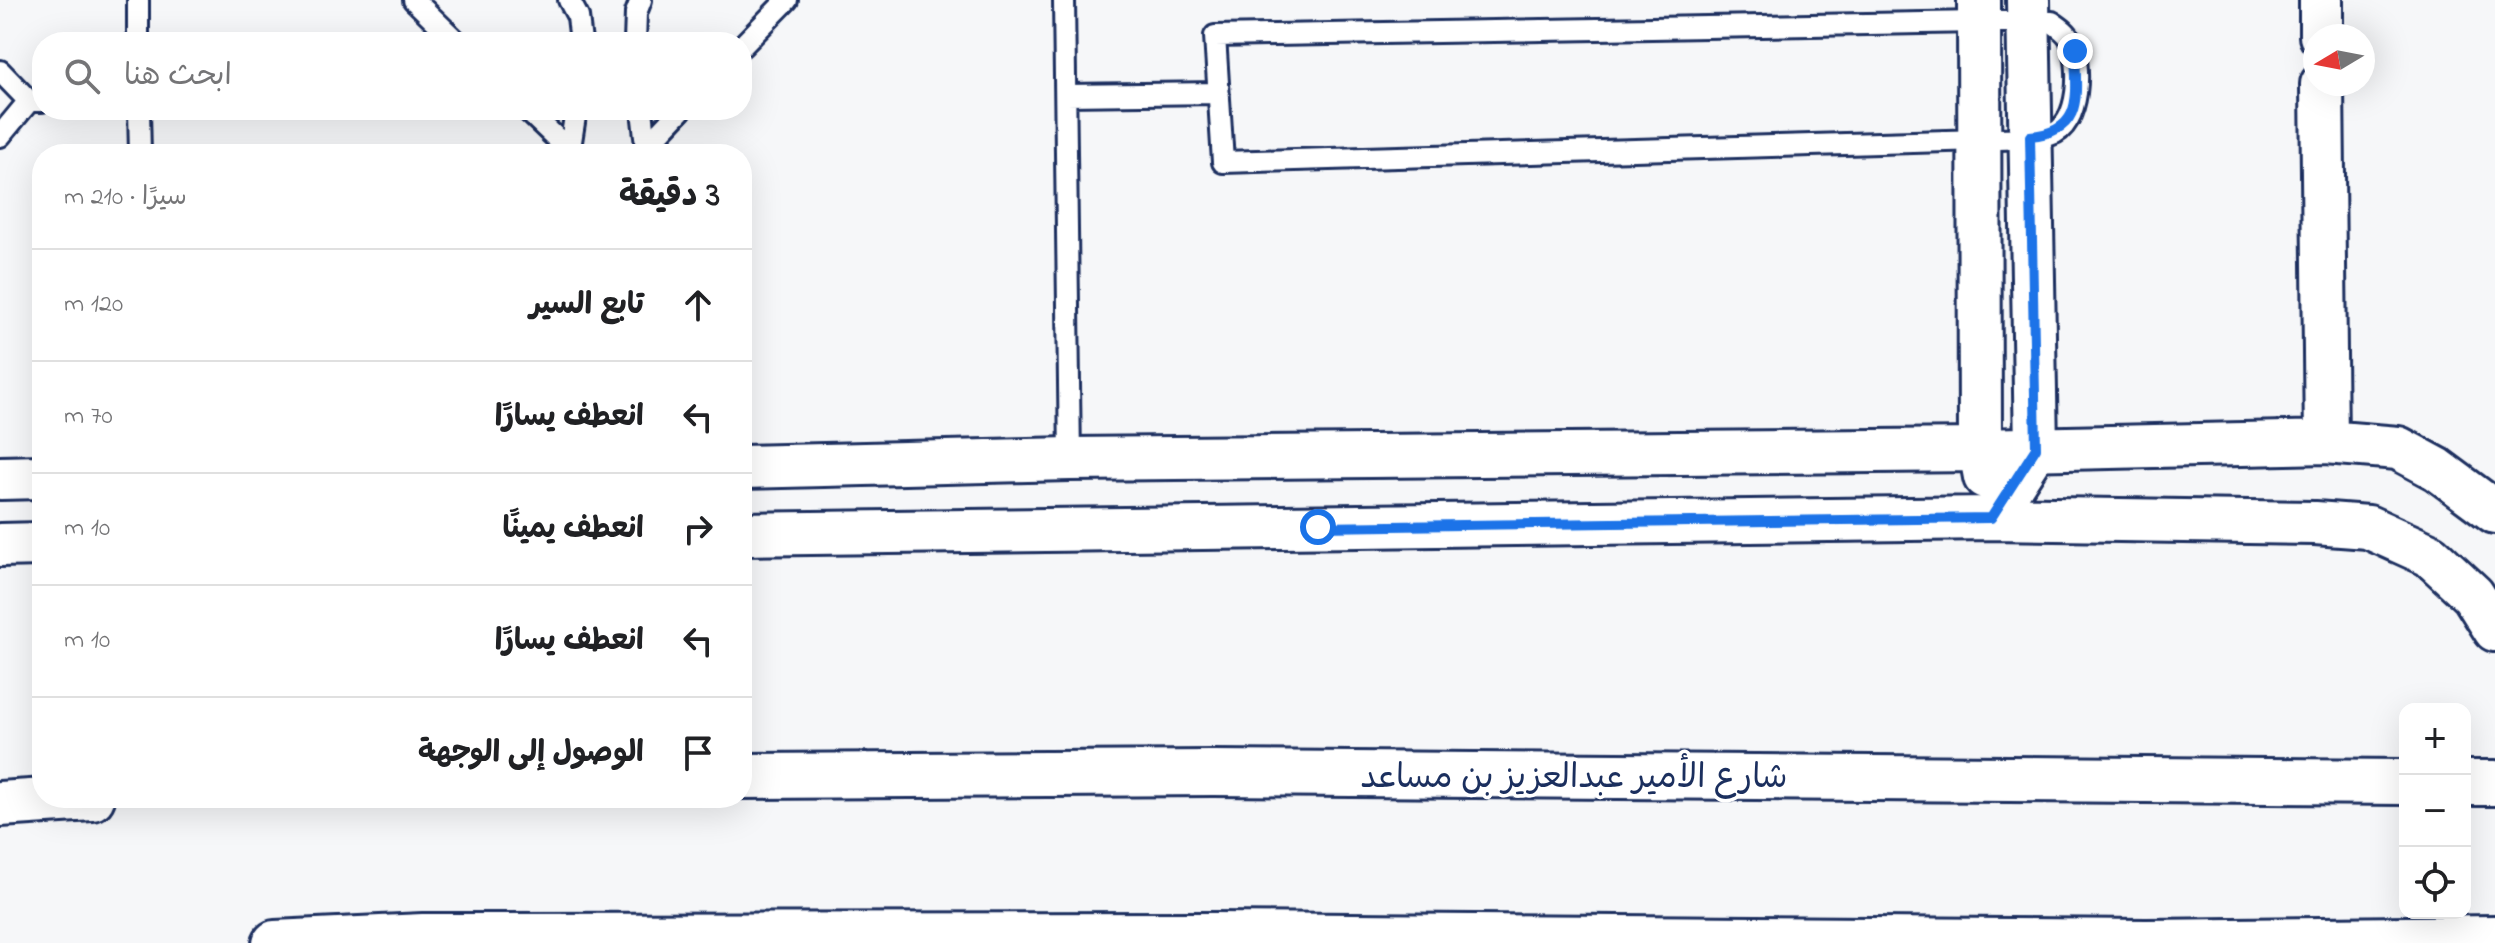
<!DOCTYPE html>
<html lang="ar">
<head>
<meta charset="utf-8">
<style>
	:root { --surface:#fff; --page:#f2f2f2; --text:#202124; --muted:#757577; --line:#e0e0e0 }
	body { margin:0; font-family:"Indie Flower","Playpen Sans Arabic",sans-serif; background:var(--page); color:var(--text); direction:rtl }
	.controls { position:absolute; right:24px; bottom:24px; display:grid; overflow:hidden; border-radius:16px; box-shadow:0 8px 32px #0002 }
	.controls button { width:72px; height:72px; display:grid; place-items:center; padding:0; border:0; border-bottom:2px solid var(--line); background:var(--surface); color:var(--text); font:40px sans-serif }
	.compass { position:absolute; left:2303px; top:24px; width:72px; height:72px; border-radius:50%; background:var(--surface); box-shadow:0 8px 32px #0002; rotate:260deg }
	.stop { position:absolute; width:24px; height:24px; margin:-18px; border:6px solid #1a73e8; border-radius:50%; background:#fff }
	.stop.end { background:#1a73e8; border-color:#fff; box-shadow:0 2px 8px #0008 }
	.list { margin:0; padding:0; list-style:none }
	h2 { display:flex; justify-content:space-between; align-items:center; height:104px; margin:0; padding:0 32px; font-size:34px }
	h2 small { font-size:26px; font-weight:400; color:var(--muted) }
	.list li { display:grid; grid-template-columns:52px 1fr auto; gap:24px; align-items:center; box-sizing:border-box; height:112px; padding:0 32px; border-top:2px solid var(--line) }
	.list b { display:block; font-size:30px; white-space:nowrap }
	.list em { font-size:26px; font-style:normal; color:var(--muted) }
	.icon { flex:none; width:44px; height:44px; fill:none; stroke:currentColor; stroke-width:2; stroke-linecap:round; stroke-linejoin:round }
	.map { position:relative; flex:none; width:2495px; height:943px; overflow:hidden; direction:ltr }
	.search { position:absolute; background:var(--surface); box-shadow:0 8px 32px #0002; left:32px; top:32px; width:720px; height:88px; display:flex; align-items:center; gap:20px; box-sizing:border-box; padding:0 28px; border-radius:32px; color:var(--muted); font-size:30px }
	.panel { position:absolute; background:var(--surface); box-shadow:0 8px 32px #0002; left:32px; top:144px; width:720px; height:664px; border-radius:32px; direction:rtl }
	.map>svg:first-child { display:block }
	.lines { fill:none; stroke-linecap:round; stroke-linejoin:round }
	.service-casing { stroke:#1b2f5e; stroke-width:26 }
	.minor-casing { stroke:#1b2f5e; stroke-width:48 }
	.tertiary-casing { stroke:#1b2f5e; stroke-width:50 }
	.service { stroke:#fff; stroke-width:20 }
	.minor { stroke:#fff; stroke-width:42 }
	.tertiary { stroke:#fff; stroke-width:44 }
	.route { stroke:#1a73e8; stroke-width:10 }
	.labels { text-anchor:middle; stroke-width:7; stroke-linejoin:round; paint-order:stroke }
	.street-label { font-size:34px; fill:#1b2f5e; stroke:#fff }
</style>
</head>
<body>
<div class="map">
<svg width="2495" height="943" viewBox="0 0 2495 943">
	<rect width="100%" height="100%" fill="#f6f7f9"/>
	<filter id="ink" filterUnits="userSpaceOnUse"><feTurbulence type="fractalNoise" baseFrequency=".0125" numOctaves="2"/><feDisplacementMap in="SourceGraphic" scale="16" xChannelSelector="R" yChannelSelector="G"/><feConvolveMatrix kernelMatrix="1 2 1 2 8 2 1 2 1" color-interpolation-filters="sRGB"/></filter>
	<g filter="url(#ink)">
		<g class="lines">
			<!-- service casing -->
			<g class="service-casing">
				<path id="service" d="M 138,0 L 138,42
					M 414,0 L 457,42
					M 569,0 L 578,17 L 581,42
					M 1064,0 L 1070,459
					M 1979,22 L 2052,22 C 2059,27 2067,32 2070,39 C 2082,62 2081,126 2050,135 C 2032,140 2001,138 1981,140 L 1223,162 L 1215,36 Z
					M 635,42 L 636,13 L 641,0
					M 742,46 L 787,0
					M 0,71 L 29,101
					M 1066,95 L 1218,93
					M 139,110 L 140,154
					M 527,110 L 570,151
					M 642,110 L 647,154
					M 0,136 L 29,101 L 42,101
					M 646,147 L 681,110
					M 569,154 L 576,110"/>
			</g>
			<!-- minor casing -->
			<g class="minor-casing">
				<path id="minor" d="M 1979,0 L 1980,450 L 1985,477
					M 2321,0 L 2321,36
					M 2322,84 L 2326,442
					M 742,467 L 1070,459 L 1980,450 L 2326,442 L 2398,448 L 2437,469 L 2495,512
					M 0,478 L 42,477
					M 1991,518 L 2036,448 L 2028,0
					M 742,534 L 1991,518 L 2315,523 L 2368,527 L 2430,555 L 2473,595 L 2495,630
					M 0,545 L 42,544"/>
			</g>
			<!-- tertiary casing -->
			<g class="tertiary-casing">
				<path id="tertiary" d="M 742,776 L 1213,773 L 2405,782
					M 2465,783 L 2495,783
					M 0,804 L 92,798
					M 275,943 L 423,936 L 1212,935 L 2147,942 L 2495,938"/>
			</g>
			<!-- service -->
			<use href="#service" class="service"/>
			<!-- minor -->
			<use href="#minor" class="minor"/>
			<!-- tertiary -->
			<use href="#tertiary" class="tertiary"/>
		</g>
	</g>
	<g class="lines" filter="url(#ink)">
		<!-- route -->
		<path class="route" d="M 1318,527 L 1991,518 L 2036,448 L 2030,136 C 2085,132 2076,94 2075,51"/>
	</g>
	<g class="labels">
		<!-- street labels -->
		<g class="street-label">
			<text x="1574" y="787">شارع الأمير عبدالعزيز بن مساعد</text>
		</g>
	</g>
</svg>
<div class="controls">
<button>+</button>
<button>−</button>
<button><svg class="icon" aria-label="locate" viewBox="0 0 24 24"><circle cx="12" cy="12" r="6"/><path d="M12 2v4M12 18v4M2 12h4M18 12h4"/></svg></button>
</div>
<svg class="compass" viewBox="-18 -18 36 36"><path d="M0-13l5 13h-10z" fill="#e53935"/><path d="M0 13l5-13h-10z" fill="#757577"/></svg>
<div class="stop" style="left:1318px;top:527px"></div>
<div class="stop end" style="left:2075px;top:51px"></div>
<div class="search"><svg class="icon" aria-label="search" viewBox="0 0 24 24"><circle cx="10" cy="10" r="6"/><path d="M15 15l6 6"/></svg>ابحث هنا</div>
<section class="panel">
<h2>3 دقيقة<small>سيرًا · 210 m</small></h2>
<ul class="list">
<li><svg class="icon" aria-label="ahead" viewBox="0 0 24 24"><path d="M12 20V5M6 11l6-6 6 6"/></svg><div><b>تابع السير</b></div><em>120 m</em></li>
<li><svg class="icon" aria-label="left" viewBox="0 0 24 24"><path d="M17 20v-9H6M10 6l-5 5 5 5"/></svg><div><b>انعطف يسارًا</b></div><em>70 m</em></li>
<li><svg class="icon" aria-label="right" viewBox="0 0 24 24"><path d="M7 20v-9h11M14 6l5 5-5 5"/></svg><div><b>انعطف يمينًا</b></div><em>10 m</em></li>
<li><svg class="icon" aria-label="left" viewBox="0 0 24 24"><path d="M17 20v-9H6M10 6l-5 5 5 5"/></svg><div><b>انعطف يسارًا</b></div><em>10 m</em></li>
<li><svg class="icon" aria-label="arrive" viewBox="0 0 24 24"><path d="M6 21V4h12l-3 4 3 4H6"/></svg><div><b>الوصول إلى الوجهة</b></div></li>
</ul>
</section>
</div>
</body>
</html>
